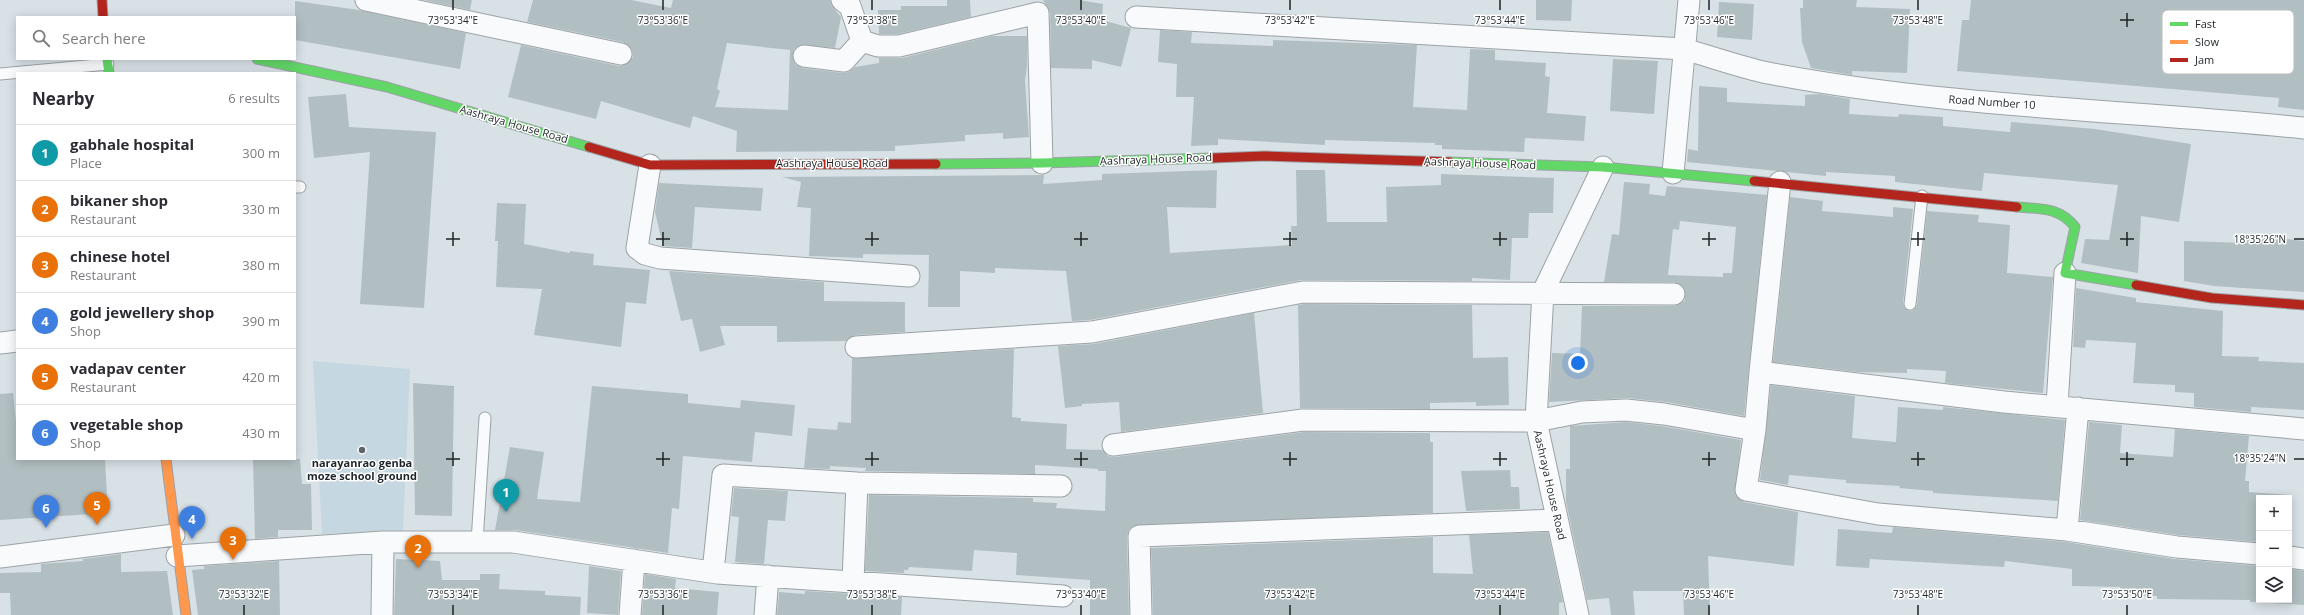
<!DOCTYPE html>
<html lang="en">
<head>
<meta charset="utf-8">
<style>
	:root { --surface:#fff; --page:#f2f2f3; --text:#2b2b33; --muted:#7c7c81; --line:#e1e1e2; --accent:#2563eb }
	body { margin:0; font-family:"Open Sans",sans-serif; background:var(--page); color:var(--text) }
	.controls { position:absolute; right:12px; bottom:12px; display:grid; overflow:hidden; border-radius:0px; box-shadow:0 2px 10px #0003 }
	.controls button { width:36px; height:36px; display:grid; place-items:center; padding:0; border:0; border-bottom:1px solid var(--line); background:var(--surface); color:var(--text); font:20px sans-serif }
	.you { position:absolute; left:1578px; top:363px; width:14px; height:14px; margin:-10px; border:3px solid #fff; border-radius:50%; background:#1a73e8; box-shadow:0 0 0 6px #1a73e833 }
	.badge { display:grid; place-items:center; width:26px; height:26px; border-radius:50%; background:var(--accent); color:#fff; font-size:13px; font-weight:700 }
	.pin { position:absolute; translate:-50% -33px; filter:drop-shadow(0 1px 2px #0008) }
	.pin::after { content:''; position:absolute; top:21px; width:14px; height:12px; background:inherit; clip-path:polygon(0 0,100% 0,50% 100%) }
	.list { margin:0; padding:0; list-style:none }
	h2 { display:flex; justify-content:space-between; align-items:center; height:52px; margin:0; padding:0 16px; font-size:17px }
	h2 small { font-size:13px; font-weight:400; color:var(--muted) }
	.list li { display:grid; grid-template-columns:26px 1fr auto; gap:12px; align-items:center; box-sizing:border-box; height:56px; padding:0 16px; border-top:1px solid var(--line) }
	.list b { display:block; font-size:15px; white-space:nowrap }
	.list p { margin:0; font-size:13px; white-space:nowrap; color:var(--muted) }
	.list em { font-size:13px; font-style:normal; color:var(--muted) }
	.icon { flex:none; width:22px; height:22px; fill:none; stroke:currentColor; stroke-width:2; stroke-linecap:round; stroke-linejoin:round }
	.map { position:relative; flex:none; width:2304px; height:615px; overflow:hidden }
	.search { position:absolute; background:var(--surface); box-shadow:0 2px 10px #0003; left:16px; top:16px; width:280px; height:44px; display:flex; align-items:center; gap:10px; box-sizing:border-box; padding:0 14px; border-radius:0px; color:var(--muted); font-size:15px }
	.panel { position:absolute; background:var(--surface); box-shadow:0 2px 10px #0003; left:16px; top:72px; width:280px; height:388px; border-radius:0px }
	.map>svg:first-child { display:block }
	.built { fill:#c5d7e0 }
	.building { fill:#b2bfc2; fill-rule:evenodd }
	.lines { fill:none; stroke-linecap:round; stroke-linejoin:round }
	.lane-casing { stroke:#9ca3a7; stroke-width:13 }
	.street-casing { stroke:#9ca3a7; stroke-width:23 }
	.fast-casing { stroke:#9ca3a7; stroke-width:11 }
	.slow-casing { stroke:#9ca3a7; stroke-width:11 }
	.jam-casing { stroke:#9ca3a7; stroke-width:11 }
	.lane { stroke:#f9fafb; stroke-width:11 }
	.street { stroke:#f9fafb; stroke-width:21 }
	.fast { stroke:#63d668; stroke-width:9 }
	.slow { stroke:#ff974d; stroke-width:9 }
	.jam { stroke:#b3261e; stroke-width:9 }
	.ticks { fill:none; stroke:#1e2428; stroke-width:1.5 }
	.poi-dot { fill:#5f666a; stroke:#fff; stroke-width:1.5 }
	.labels { text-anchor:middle; stroke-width:3; stroke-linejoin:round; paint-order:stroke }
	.street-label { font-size:11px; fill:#1e2428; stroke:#fff }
	.poi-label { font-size:11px; font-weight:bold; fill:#1e2428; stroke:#fff }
	.key { fill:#fff; stroke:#bcbdbe; stroke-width:1 }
	.key-label { font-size:11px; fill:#1e2428 }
	.ticks-label { font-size:10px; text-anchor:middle; fill:#1e2428; stroke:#fff; stroke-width:3; stroke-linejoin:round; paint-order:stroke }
</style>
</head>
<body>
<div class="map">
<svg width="2304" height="615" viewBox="0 0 2304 615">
	<rect width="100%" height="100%" fill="#d8e1e6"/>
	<!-- built -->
	<path class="built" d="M 313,361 L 410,369 L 403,531 L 322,534 Z"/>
	<!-- building -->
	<path class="building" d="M 424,0 L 472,0 L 470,10 Z
		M 533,0 L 631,0 L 671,8 L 673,0 L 830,0 L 831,5 L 841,17 L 835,48 L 800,45 L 794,49 L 793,60 L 796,65 L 803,68 L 843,73 L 849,72 L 855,67 L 879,63 L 879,58 L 902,58 L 992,36 L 1027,36 L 1027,67 L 1025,80 L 1029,137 L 1003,139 L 1003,133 L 965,135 L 965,141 L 895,146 L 895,151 L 736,152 L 737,131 L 693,116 L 690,128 L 601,101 L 596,119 L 508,97 L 521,45 L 619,66 L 625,65 L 633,57 L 632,50 L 623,42 L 527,22 ZM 727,43 L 790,50 L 788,110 L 715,107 L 720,91 L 717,89 Z
		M 947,0 L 970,0 L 971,17 L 898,34 L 879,34 L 878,10 L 901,10 L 901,6 L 947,6 Z
		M 1043,0 L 1079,0 L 1103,4 L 1102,20 L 1131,28 L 1121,67 L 1092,60 L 1092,69 L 1051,68 L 1050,13 Z
		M 1536,0 L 1572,0 L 1571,21 L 1536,20 Z
		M 1803,0 L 1857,0 L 1856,7 L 1910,9 L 1907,73 L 1852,71 L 1852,75 L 1811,68 L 1802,42 L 1800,8 L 1803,8 Z
		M 1971,0 L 2304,0 L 2304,110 L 2278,107 L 2279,98 L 1957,71 L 1962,20 L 1969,20 Z
		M 295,1 L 359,10 L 466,33 L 460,69 L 295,40 Z
		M 1719,2 L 1754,4 L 1752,40 L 1717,37 Z
		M 1160,30 L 1192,32 L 1191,43 L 1273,46 L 1273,40 L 1417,45 L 1413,107 L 1467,110 L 1470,49 L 1495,50 L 1495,60 L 1546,63 L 1545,76 L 1550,77 L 1547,113 L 1586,116 L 1584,141 L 1525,138 L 1524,152 L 1442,149 L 1442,145 L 1435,145 L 1435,143 L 1325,140 L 1325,145 L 1218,139 L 1218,145 L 1191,146 L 1194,97 L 1176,97 L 1177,64 L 1158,62 Z
		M 1613,59 L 1658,61 L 1654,114 L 1610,111 Z
		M 1699,86 L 1727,88 L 1727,102 L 1805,106 L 1805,95 L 1819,94 L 1850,99 L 1849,114 L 1898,117 L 1899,114 L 1943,117 L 1943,126 L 2010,132 L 2011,122 L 2095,129 L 2191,144 L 2179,222 L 2141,216 L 2138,273 L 2081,263 L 2085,239 L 2109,240 L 2118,185 L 1984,173 L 1982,191 L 1895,182 L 1895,176 L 1826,172 L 1826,176 L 1687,162 L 1688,149 L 1698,151 Z
		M 346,94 L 349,127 L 436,132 L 424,308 L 360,304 L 370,152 L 314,158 L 308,97 Z
		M 1217,170 L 1216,208 L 1167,207 L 1170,253 L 1292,245 L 1291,226 L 1297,226 L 1296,170 L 1325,170 L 1327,222 L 1387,222 L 1386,187 L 1441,185 L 1441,174 L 1554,178 L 1553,213 L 1529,213 L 1528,238 L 1512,238 L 1510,280 L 1472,278 L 1472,281 L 1301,280 L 1090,320 L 1072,321 L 1066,271 L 995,268 L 995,273 L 960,271 L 960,307 L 928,307 L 929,255 L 863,254 L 863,258 L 809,256 L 811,208 L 797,207 L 801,182 L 782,177 L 1044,175 L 1043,184 L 1102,180 L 1102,174 Z
		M 1624,182 L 1650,184 L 1649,194 L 1665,196 L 1667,186 L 1767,195 L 1744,416 L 1666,402 L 1627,398 L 1549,402 L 1552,353 L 1580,354 L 1582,306 L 1674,306 L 1680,304 L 1685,300 L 1684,288 L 1674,282 L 1604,282 L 1612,234 L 1619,235 ZM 1680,221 L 1736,227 L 1732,273 L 1723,273 L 1723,277 L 1668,275 L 1673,229 L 1679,230 Z
		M 659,183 L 763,188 L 761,211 L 695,207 L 692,248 L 663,246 L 655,212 Z
		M 1790,197 L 1823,201 L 1822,211 L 1893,217 L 1893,207 L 1913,209 L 1903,303 L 1904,307 L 1909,311 L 1913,310 L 1917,305 L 1927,211 L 1979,215 L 1978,222 L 2010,225 L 2007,273 L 2053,277 L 2043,393 L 1945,383 L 1946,371 L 1907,369 L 1907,373 L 1857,372 L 1773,362 Z
		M 497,203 L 526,204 L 524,244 L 570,253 L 570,251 L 594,254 L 593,265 L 650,270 L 646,304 L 626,302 L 621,347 L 534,335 L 542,289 L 496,287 L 498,241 L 495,241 Z
		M 2247,235 L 2304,241 L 2304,292 L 2214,286 L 2184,281 L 2184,241 L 2247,243 Z
		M 669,271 L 824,282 L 824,301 L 905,302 L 905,332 L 855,335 L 846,341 L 777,342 L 777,326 L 720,326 L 725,345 L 700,352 L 692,319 L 681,321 Z
		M 2076,288 L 2136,298 L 2136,302 L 2223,311 L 2222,356 L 2259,357 L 2258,361 L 2304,363 L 2304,410 L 2251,407 L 2251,412 L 2194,407 L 2194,393 L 2175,392 L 2175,385 L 2133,383 L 2136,343 L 2086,340 L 2085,348 L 2073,347 Z
		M 1304,304 L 1472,305 L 1473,358 L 1508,357 L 1509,405 L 1476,406 L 1476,402 L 1430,403 L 1430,409 L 1300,408 L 1298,305 Z
		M 1254,313 L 1263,413 L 1121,432 L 1119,402 L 1082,404 L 1082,406 L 1065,408 L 1058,346 L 1094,344 Z
		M 1014,349 L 1012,417 L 1021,418 L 1021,421 L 1067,424 L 1066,449 L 1102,450 L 1108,456 L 1115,457 L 1304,432 L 1430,433 L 1430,442 L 1433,442 L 1433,513 L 1133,526 L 1129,530 L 1127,536 L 1129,615 L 1090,615 L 1090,580 L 1016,575 L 1017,553 L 974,550 L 972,571 L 909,567 L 908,570 L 904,570 L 904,573 L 865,571 L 869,495 L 1033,498 L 1033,502 L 1057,503 L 1056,508 L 1105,511 L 1106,471 L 1098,471 L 1098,469 L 1035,465 L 1035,474 L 865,471 L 866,468 L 830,466 L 830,469 L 804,468 L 808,428 L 837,430 L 838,422 L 851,423 L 852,358 Z
		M 413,383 L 454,386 L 452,516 L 415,515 Z
		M 1771,385 L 1855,396 L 1852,438 L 1896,442 L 1898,407 L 1943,410 L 1943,407 L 2065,420 L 2058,501 L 1933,493 L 1933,491 L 1899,488 L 1900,486 L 1846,483 L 1846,480 L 1789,475 L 1788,485 L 1760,480 Z
		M 592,386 L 688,394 L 688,403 L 740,408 L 741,400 L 795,405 L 792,436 L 755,432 L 752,462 L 683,456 L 679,509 L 672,508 L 668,553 L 515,530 L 495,530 L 510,447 L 544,452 L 537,499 L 580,502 Z
		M 13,393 L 17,430 L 17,459 L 105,459 L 108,513 L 0,520 L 0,394 Z
		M 1626,422 L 1662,426 L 1741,440 L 1735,495 L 1744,502 L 1798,512 L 1794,566 L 1708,556 L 1710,615 L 1684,615 L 1683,591 L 1633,591 L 1635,615 L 1611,615 L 1609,598 L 1587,600 L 1566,502 L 1566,469 L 1570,469 L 1570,426 Z
		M 2089,422 L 2122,425 L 2120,453 L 2173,457 L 2175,429 L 2249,436 L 2245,481 L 2249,481 L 2249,492 L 2291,495 L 2289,533 L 2289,498 L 2259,498 L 2259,542 L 2178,535 L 2080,520 Z
		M 253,459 L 300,459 L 302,484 L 311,484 L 312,530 L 278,530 L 278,537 L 255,539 Z
		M 1510,470 L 1511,487 L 1519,487 L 1520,509 L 1466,511 L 1461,471 Z
		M 734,488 L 788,491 L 785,521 L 768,520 L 764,564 L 735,562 L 739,517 L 731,516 Z
		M 1893,527 L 2066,542 L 2175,559 L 2259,566 L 2259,600 L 2289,600 L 2289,569 L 2304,571 L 2304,605 L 2250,602 L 2250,600 L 2157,599 L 2157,596 L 2120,595 L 2120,587 L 2072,586 L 2072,569 L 2005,561 L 2004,567 L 1870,559 L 1869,568 L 1836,566 L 1838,529 L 1892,533 Z
		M 1548,532 L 1563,602 L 1559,603 L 1559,615 L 1153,615 L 1151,548 L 1433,537 L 1433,573 L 1473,574 L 1469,535 Z
		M 121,554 L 121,572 L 167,571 L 173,615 L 11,615 L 10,593 L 0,593 L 0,573 L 41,572 L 41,564 L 83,561 L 83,559 Z
		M 396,559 L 440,561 L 442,580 L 480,580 L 480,574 L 500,574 L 499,589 L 545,591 L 545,595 L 581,597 L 580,615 L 394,615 Z
		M 279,561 L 280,615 L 198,615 L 192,570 L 204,569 L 204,566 Z
		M 589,566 L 621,571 L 618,615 L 587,613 Z
		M 645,574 L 676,579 L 675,588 L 719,592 L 717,615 L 642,615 Z
		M 805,591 L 902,597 L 901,615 L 777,615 L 779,592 L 805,594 Z"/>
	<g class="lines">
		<!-- lane casing -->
		<g class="lane-casing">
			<path id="lane" d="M 0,74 L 108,64
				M 295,187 L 300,187
				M 1910,304 L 1922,196
				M 477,542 L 485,418"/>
		</g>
		<!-- street casing -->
		<g class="street-casing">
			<path id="street" d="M 366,0 L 621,54
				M 842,0 L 850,6 L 862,41 L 878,46 L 899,46 L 1038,13 L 1042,163
				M 1136,17 L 1684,49 C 1712,57 1740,67 1768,73 C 1945,107 2126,110 2304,128
				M 804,56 L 844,61 L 862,41
				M 650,165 L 637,248 L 645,254 L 660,258 L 909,276
				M 1673,173 L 1689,0
				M 1780,182 L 1760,372 L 1755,430 L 1746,490 L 1878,514 L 2067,530 L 2177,547 L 2259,554
				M 0,343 L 17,341
				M 856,347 L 1092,332 L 1303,292 L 1674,294
				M 1760,372 L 2004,402 L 2304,429
				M 2057,406 L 2065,273
				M 1113,445 L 1303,420 L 1536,421 L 1582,412 L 1626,410 L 1664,414 L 1755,430
				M 2067,530 L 2078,408
				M 177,556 L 383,542 L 513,542 L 717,573 L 1063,596
				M 0,557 L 174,535
				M 2289,557 L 2304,559
				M 713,572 L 723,475 L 857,483 L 1061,486
				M 853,582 L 857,483
				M 382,615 L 383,542
				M 630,615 L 634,560
				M 765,615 L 768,576
				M 1141,615 L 1139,536 L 1556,520
				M 1578,615 L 1536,421 L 1543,292 L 1603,167"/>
		</g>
		<!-- fast casing -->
		<g class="fast-casing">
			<path id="fast" d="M 107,59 L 109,73
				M 257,59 L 387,87 L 589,147
				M 1450,162 L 1603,167 L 1754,181
				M 936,164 L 1042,163 L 1213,158
				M 2017,207 C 2041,209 2059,207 2075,227 L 2065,273 L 2136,285"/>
		</g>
		<!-- slow casing -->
		<g class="slow-casing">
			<path id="slow" d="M 166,459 L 186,615"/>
		</g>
		<!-- jam casing -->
		<g class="jam-casing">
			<path id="jam" d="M 102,0 L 103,17
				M 589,147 L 650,165 L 936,164
				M 1213,158 L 1265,156 L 1450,162
				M 1754,181 L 2017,207
				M 2136,285 L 2212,298 L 2304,305"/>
		</g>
		<!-- lane -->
		<use href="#lane" class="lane"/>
		<!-- street -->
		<use href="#street" class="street"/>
		<!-- fast -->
		<use href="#fast" class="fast"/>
		<!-- slow -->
		<use href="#slow" class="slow"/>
		<!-- jam -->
		<use href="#jam" class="jam"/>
	</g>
	<!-- ticks -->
	<path class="ticks" d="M 453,0 L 453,10M 663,0 L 663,10M 872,0 L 872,10M 1081,0 L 1081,10M 1290,0 L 1290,10M 1500,0 L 1500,10M 1709,0 L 1709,10M 1918,0 L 1918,10M 2127,13 L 2127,27M 2120,20 L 2134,20M 453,232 L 453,246M 663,232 L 663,246M 872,232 L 872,246M 1081,232 L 1081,246M 1290,232 L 1290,246M 1500,232 L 1500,246M 1709,232 L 1709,246M 1918,232 L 1918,246M 2127,232 L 2127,246M 446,239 L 460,239M 656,239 L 670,239M 865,239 L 879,239M 1074,239 L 1088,239M 1283,239 L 1297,239M 1493,239 L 1507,239M 1702,239 L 1716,239M 1911,239 L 1925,239M 2120,239 L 2134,239M 2294,239 L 2304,239M 453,452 L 453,466M 663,452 L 663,466M 872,452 L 872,466M 1081,452 L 1081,466M 1290,452 L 1290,466M 1500,452 L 1500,466M 1709,452 L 1709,466M 1918,452 L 1918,466M 2127,452 L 2127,466M 446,459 L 460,459M 656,459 L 670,459M 865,459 L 879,459M 1074,459 L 1088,459M 1283,459 L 1297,459M 1493,459 L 1507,459M 1702,459 L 1716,459M 1911,459 L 1925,459M 2120,459 L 2134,459M 2294,459 L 2304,459M 244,605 L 244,615M 453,605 L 453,615M 663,605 L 663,615M 872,605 L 872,615M 1081,605 L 1081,615M 1290,605 L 1290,615M 1500,605 L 1500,615M 1709,605 L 1709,615M 1918,605 L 1918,615M 2127,605 L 2127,615"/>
	<!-- markers -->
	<circle class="poi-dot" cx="362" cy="450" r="4"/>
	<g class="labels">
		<!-- street labels -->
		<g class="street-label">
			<text transform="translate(1992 102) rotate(4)" y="4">Road Number 10</text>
			<text transform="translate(514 124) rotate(16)" y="4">Aashraya House Road</text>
			<text transform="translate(1156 159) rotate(-2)" y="4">Aashraya House Road</text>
			<text x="832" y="167">Aashraya House Road</text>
			<text transform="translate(1480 163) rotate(2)" y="4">Aashraya House Road</text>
			<text transform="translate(1550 485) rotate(77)" y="4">Aashraya House Road</text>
		</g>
		<!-- poi labels -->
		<g class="poi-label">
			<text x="362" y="467">narayanrao genba<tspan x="362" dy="13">moze school ground</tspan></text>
		</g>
	</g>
	<!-- legend -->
	<rect x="2162" y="10" width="132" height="64" rx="6" class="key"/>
	<rect x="2170" y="22" width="18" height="4" fill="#63d668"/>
	<rect x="2170" y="40" width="18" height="4" fill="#ff974d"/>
	<rect x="2170" y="58" width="18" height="4" fill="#b3261e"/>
	<g class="key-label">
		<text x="2195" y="28">Fast</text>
		<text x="2195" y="46">Slow</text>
		<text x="2195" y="64">Jam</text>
	</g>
	<g class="ticks-label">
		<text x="453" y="24">73°53'34"E</text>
		<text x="663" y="24">73°53'36"E</text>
		<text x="872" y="24">73°53'38"E</text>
		<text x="1081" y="24">73°53'40"E</text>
		<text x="1290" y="24">73°53'42"E</text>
		<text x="1500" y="24">73°53'44"E</text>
		<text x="1709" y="24">73°53'46"E</text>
		<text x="1918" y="24">73°53'48"E</text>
		<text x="2260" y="243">18°35'26"N</text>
		<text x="2260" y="462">18°35'24"N</text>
		<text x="244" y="598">73°53'32"E</text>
		<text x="453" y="598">73°53'34"E</text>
		<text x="663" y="598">73°53'36"E</text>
		<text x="872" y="598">73°53'38"E</text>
		<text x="1081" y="598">73°53'40"E</text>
		<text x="1290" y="598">73°53'42"E</text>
		<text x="1500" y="598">73°53'44"E</text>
		<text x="1709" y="598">73°53'46"E</text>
		<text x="1918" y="598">73°53'48"E</text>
		<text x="2127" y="598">73°53'50"E</text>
	</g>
</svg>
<div class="controls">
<button>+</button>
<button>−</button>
<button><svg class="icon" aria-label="layers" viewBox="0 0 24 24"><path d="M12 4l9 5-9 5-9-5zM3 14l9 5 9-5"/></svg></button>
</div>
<div class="you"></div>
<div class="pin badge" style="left:506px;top:512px;background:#0f9aa8">1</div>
<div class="pin badge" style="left:418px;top:568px;background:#e8710a">2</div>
<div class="pin badge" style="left:233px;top:560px;background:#e8710a">3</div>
<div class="pin badge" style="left:192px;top:539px;background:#3f7fe0">4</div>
<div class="pin badge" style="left:97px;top:525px;background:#e8710a">5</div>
<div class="pin badge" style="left:46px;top:528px;background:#3f7fe0">6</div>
<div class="search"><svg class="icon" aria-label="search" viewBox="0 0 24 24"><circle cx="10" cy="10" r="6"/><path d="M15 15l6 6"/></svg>Search here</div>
<section class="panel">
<h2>Nearby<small>6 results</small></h2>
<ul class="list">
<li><span class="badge" style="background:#0f9aa8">1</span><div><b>gabhale hospital</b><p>Place</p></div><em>300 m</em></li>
<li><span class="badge" style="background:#e8710a">2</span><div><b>bikaner shop</b><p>Restaurant</p></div><em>330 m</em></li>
<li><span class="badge" style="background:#e8710a">3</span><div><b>chinese hotel</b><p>Restaurant</p></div><em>380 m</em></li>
<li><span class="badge" style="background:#3f7fe0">4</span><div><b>gold jewellery shop</b><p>Shop</p></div><em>390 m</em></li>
<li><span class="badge" style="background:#e8710a">5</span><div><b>vadapav center</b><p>Restaurant</p></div><em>420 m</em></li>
<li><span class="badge" style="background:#3f7fe0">6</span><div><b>vegetable shop</b><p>Shop</p></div><em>430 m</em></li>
</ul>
</section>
</div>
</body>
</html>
